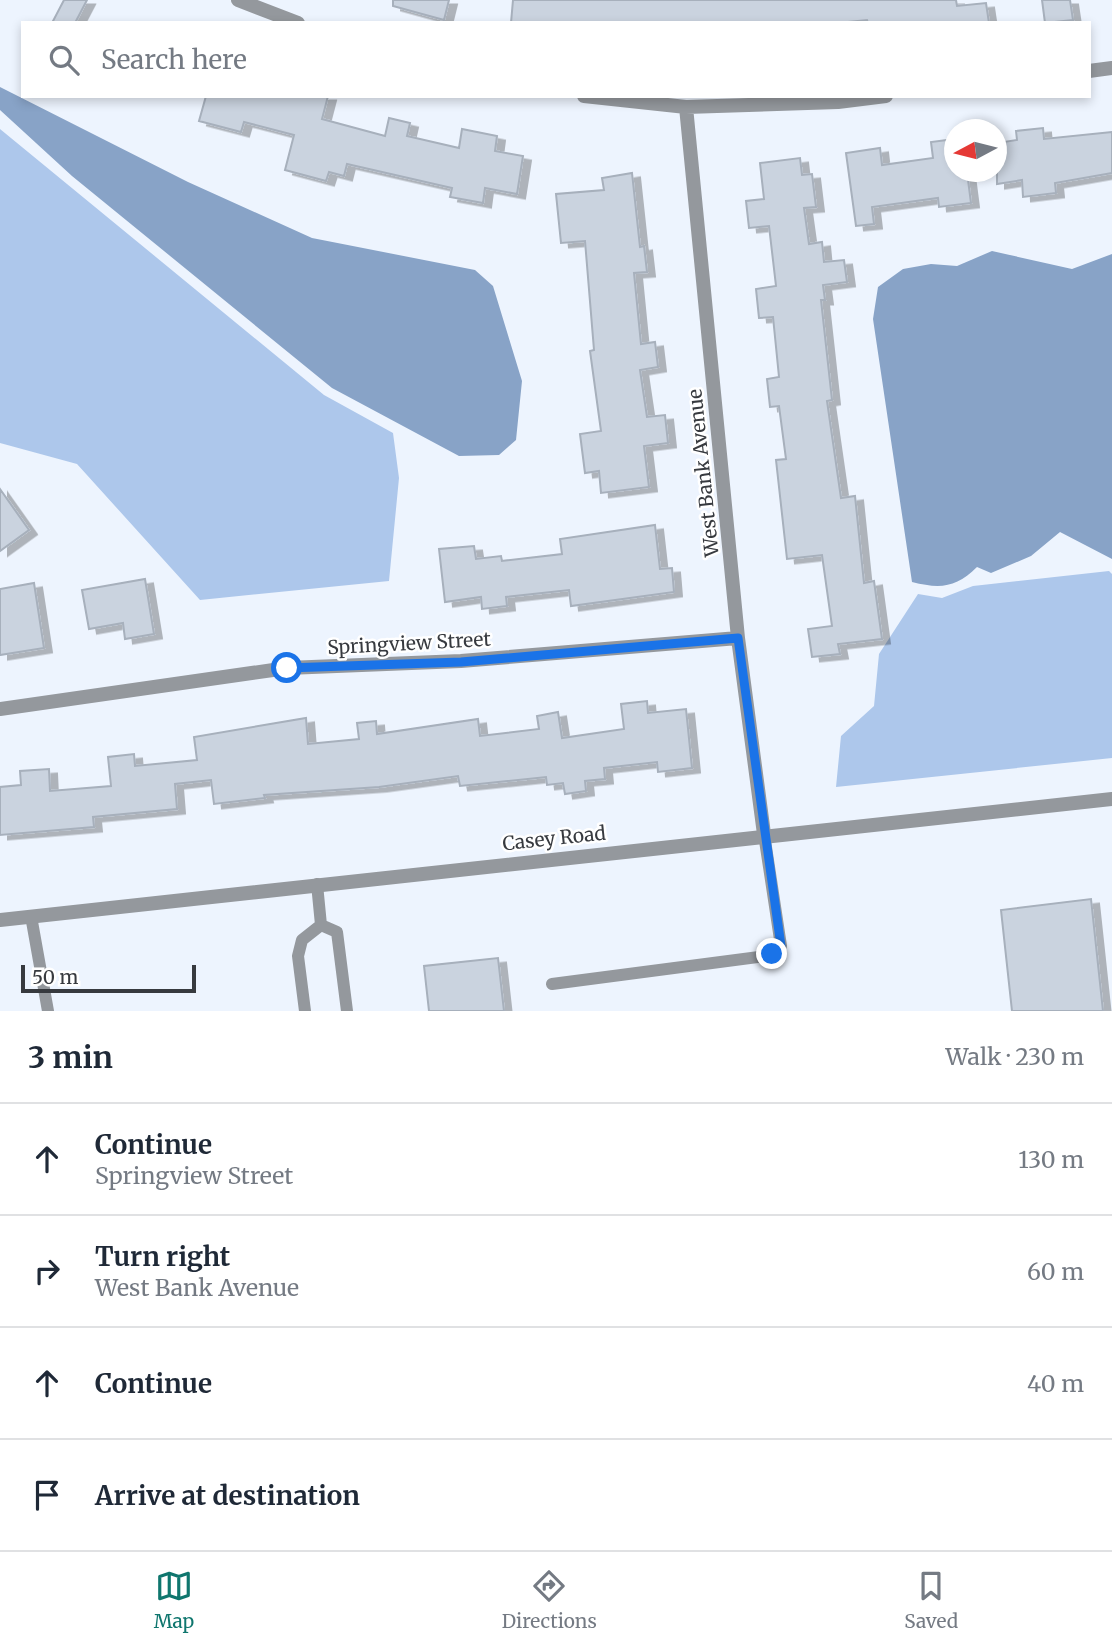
<!DOCTYPE html>
<html lang="en">
<head>
<meta charset="utf-8">
<style>
	:root { --surface:#fff; --page:#f6f6f7; --text:#1f2937; --muted:#747a83; --line:#e0e1e3; --accent:#0f766e }
	body { margin:0; font-family:Merriweather,serif; background:var(--page); color:var(--text) }
	.compass { position:absolute; left:944px; top:119px; width:63px; height:63px; border-radius:50%; background:var(--surface); box-shadow:0 4px 10px #0003; rotate:263deg }
	.scale { position:absolute; left:21px; bottom:18px; width:175px; box-sizing:border-box; padding-left:7px; border:4px solid #373a3f; border-top:0; font-size:19px; line-height:24px; white-space:nowrap; color:#373a3f; -webkit-text-stroke:5px #fff; paint-order:stroke }
	.stop { position:absolute; width:21px; height:21px; margin:-16px; border:5px solid #1a73e8; border-radius:50%; background:#fff }
	.stop.end { background:#1a73e8; border-color:#fff; box-shadow:0 2px 7px #0008 }
	.list { margin:0; padding:0; list-style:none }
	h2 { display:flex; justify-content:space-between; align-items:center; height:91px; margin:0; padding:0 28px; font-size:30px }
	h2 small { font-size:23px; font-weight:400; color:var(--muted) }
	.list li { display:grid; grid-template-columns:46px 1fr auto; gap:21px; align-items:center; box-sizing:border-box; height:112px; padding:0 28px; border-top:2px solid var(--line) }
	.list b { display:block; font-size:26px; white-space:nowrap }
	.list p { margin:0; font-size:23px; white-space:nowrap; color:var(--muted) }
	.list em { font-size:23px; font-style:normal; color:var(--muted) }
	.icon { flex:none; width:38px; height:38px; fill:none; stroke:currentColor; stroke-width:2; stroke-linecap:round; stroke-linejoin:round }
	.map { position:relative; flex:none; width:1112px; height:1011px; overflow:hidden }
	.search { position:absolute; background:var(--surface); box-shadow:0 4px 10px #0003; left:21px; right:21px; top:21px; height:77px; display:flex; align-items:center; gap:18px; box-sizing:border-box; padding:0 24px; border-radius:0px; color:var(--muted); font-size:26px }
	.sheet { height:539px; background:var(--surface) }
	nav { display:flex; justify-content:space-around; align-items:center; box-sizing:border-box; height:98px; border-top:2px solid var(--line); background:var(--surface); font-size:19px; color:var(--muted) }
	nav a { display:grid; justify-items:center; gap:4px }
	nav .on { color:var(--accent) }
	.map>svg:first-child { display:block }
	.green { fill:#adc7eb }
	.water { fill:#88a3c7 }
	.building { fill:#cad3df; stroke:#a7b0bc; stroke-width:2; filter:url(#shadow) }
	.lines { fill:none; stroke-linecap:round; stroke-linejoin:round }
	.service { stroke:#94989d; stroke-width:12 }
	.minor { stroke:#94989d; stroke-width:14 }
	.tertiary { stroke:#94989d; stroke-width:14 }
	.route { stroke:#1a73e8; stroke-width:9 }
	.labels { text-anchor:middle; stroke-width:5; stroke-linejoin:round; paint-order:stroke }
	.street-label { font-size:19px; fill:#373a3f; stroke:#fff }
</style>
</head>
<body>
<div class="map">
<svg width="1112" height="1011" viewBox="0 0 1112 1011">
	<defs>
		<filter id="shadow"><feDropShadow dx="8" dy="4.5" stdDeviation="0" flood-color="#0004"/></filter>
	</defs>
	<rect width="100%" height="100%" fill="#edf4fe"/>
	<!-- green -->
	<path class="green" d="M 0,129 L 324,395 L 393,433 L 399,478 L 389,581 L 200,600 L 77,464 L 0,443 Z
		M 1109,571 L 1112,574 L 1112,758 L 836,787 L 841,736 L 874,706 L 879,654 L 918,594 L 942,598 L 973,586 Z"/>
	<!-- water -->
	<path class="water" d="M 0,87 L 188,182 L 312,238 L 475,270 L 493,286 L 522,381 L 516,440 L 499,455 L 459,456 L 332,388 L 72,176 L 0,110 Z
		M 992,251 L 1072,269 L 1112,254 L 1112,559 L 1060,532 L 1031,556 L 991,573 L 977,567 C 956,588 940,589 912,582 L 873,319 L 878,287 L 903,269 L 931,264 L 957,266 Z"/>
	<!-- building -->
	<path class="building" d="M 64,0 L 87,0 L 75,23 L 52,23 Z
		M 393,0 L 449,0 L 444,20 L 393,6 Z
		M 513,0 L 956,0 L 957,6 L 986,3 L 989,23 L 868,23 L 867,20 L 838,23 L 511,23 Z
		M 1042,0 L 1070,0 L 1073,20 L 1045,23 Z
		M 206,96 L 328,96 L 322,119 L 385,136 L 389,118 L 410,123 L 407,136 L 459,148 L 462,129 L 497,136 L 495,151 L 523,156 L 517,194 L 485,188 L 483,203 L 450,197 L 452,188 L 347,164 L 344,176 L 329,172 L 326,181 L 285,170 L 294,135 L 244,122 L 241,132 L 199,121 Z
		M 1043,128 L 1044,139 L 1112,132 L 1112,173 L 1055,183 L 1056,193 L 1023,197 L 1022,180 L 997,184 L 997,143 L 1017,140 L 1016,131 Z
		M 955,139 L 955,172 L 967,172 L 971,203 L 939,207 L 938,198 L 872,207 L 874,224 L 856,226 L 846,153 L 880,148 L 882,165 L 933,158 L 931,142 Z
		M 800,158 L 802,175 L 812,174 L 816,207 L 804,208 L 809,244 L 822,242 L 824,262 L 844,260 L 847,282 L 823,285 L 825,300 L 821,300 L 832,400 L 827,401 L 841,498 L 855,496 L 864,583 L 874,581 L 882,639 L 838,644 L 840,654 L 812,657 L 808,629 L 832,626 L 822,555 L 787,559 L 776,460 L 786,459 L 779,406 L 770,407 L 767,379 L 779,377 L 773,317 L 759,318 L 756,289 L 776,286 L 769,226 L 749,228 L 746,201 L 764,199 L 760,163 Z
		M 632,173 L 640,247 L 644,246 L 647,272 L 634,273 L 641,344 L 655,342 L 658,367 L 640,370 L 647,417 L 665,415 L 668,443 L 644,446 L 649,487 L 601,493 L 599,471 L 585,473 L 580,434 L 601,431 L 590,351 L 594,350 L 585,241 L 561,243 L 556,194 L 604,190 L 602,178 Z
		M 0,489 L 29,530 L 0,551 Z
		M 655,525 L 660,569 L 672,568 L 674,592 L 571,606 L 569,590 L 506,597 L 507,606 L 482,609 L 481,597 L 445,602 L 439,549 L 474,546 L 476,559 L 501,556 L 502,561 L 562,554 L 560,539 Z
		M 145,579 L 154,634 L 125,639 L 123,623 L 89,629 L 82,590 Z
		M 34,583 L 44,648 L 0,655 L 0,589 Z
		M 647,701 L 648,713 L 686,709 L 692,768 L 658,772 L 657,762 L 604,768 L 605,779 L 585,781 L 586,791 L 565,794 L 563,783 L 547,785 L 546,777 L 460,786 L 458,776 L 379,787 L 264,795 L 265,798 L 214,804 L 211,780 L 175,784 L 177,809 L 93,817 L 94,827 L 0,835 L 0,787 L 21,785 L 20,771 L 49,769 L 50,791 L 111,786 L 108,757 L 134,754 L 135,766 L 197,760 L 194,737 L 306,718 L 308,744 L 359,739 L 357,723 L 376,721 L 377,734 L 478,719 L 480,736 L 539,729 L 537,716 L 558,712 L 562,738 L 624,729 L 621,704 Z
		M 1091,899 L 1103,1011 L 1012,1011 L 1001,910 Z
		M 498,958 L 504,1011 L 429,1011 L 424,966 Z"/>
	<g class="lines">
		<!-- service -->
		<path class="service" d="M 317,884 L 321,925
			M 31,916 L 48,1011
			M 321,925 L 337,932 L 347,1011
			M 552,984 L 773,955 L 781,946 L 764,834
			M 305,1011 L 298,956 L 302,940 L 321,925"/>
		<!-- minor -->
		<path class="minor" d="M 238,0 L 298,23
			M 1089,71 L 1112,68
			M 584,96 L 686,107 L 838,102 L 886,96
			M 686,107 L 738,638 L 764,834
			M 0,709 L 287,668 L 461,661 L 738,638"/>
		<!-- tertiary -->
		<path class="tertiary" d="M 0,920 L 1112,799"/>
	</g>
	<g class="lines">
		<!-- route -->
		<path class="route" d="M 287,668 L 461,662 L 738,638 L 781,946 L 772,954"/>
	</g>
	<g class="labels">
		<!-- street labels -->
		<g class="street-label">
			<text transform="translate(703 473) rotate(-96)" y="7">West Bank Avenue</text>
			<text transform="translate(409 643) rotate(-3)" y="7">Springview Street</text>
			<text transform="translate(554 838) rotate(-6)" y="7">Casey Road</text>
		</g>
	</g>
</svg>
<svg class="compass" viewBox="-18 -18 36 36"><path d="M0-13l5 13h-10z" fill="#e53935"/><path d="M0 13l5-13h-10z" fill="#747a83"/></svg>
<div class="scale">50 m</div>
<div class="stop" style="left:287px;top:668px"></div>
<div class="stop end" style="left:772px;top:954px"></div>
<div class="search"><svg class="icon" aria-label="search" viewBox="0 0 24 24"><circle cx="10" cy="10" r="6"/><path d="M15 15l6 6"/></svg>Search here</div>
</div>
<section class="sheet">
<h2>3 min<small>Walk · 230 m</small></h2>
<ul class="list">
<li><svg class="icon" aria-label="ahead" viewBox="0 0 24 24"><path d="M12 20V5M6 11l6-6 6 6"/></svg><div><b>Continue</b><p>Springview Street</p></div><em>130 m</em></li>
<li><svg class="icon" aria-label="right" viewBox="0 0 24 24"><path d="M7 20v-9h11M14 6l5 5-5 5"/></svg><div><b>Turn right</b><p>West Bank Avenue</p></div><em>60 m</em></li>
<li><svg class="icon" aria-label="ahead" viewBox="0 0 24 24"><path d="M12 20V5M6 11l6-6 6 6"/></svg><div><b>Continue</b></div><em>40 m</em></li>
<li><svg class="icon" aria-label="arrive" viewBox="0 0 24 24"><path d="M6 21V4h12l-3 4 3 4H6"/></svg><div><b>Arrive at destination</b></div></li>
</ul>
</section>
<nav>
<a class="on"><svg class="icon" aria-label="map" viewBox="0 0 24 24"><path d="M3 6l6-2 6 2 6-2v14l-6 2-6-2-6 2zM9 4v14M15 6v14"/></svg>Map</a>
<a><svg class="icon" aria-label="directions" viewBox="0 0 24 24"><path d="M12 3l9 9-9 9-9-9zM9 14v-3h6M13 9l2 2-2 2"/></svg>Directions</a>
<a><svg class="icon" aria-label="saved" viewBox="0 0 24 24"><path d="M7 4h10v16l-5-4-5 4z"/></svg>Saved</a>
</nav>
</body>
</html>
